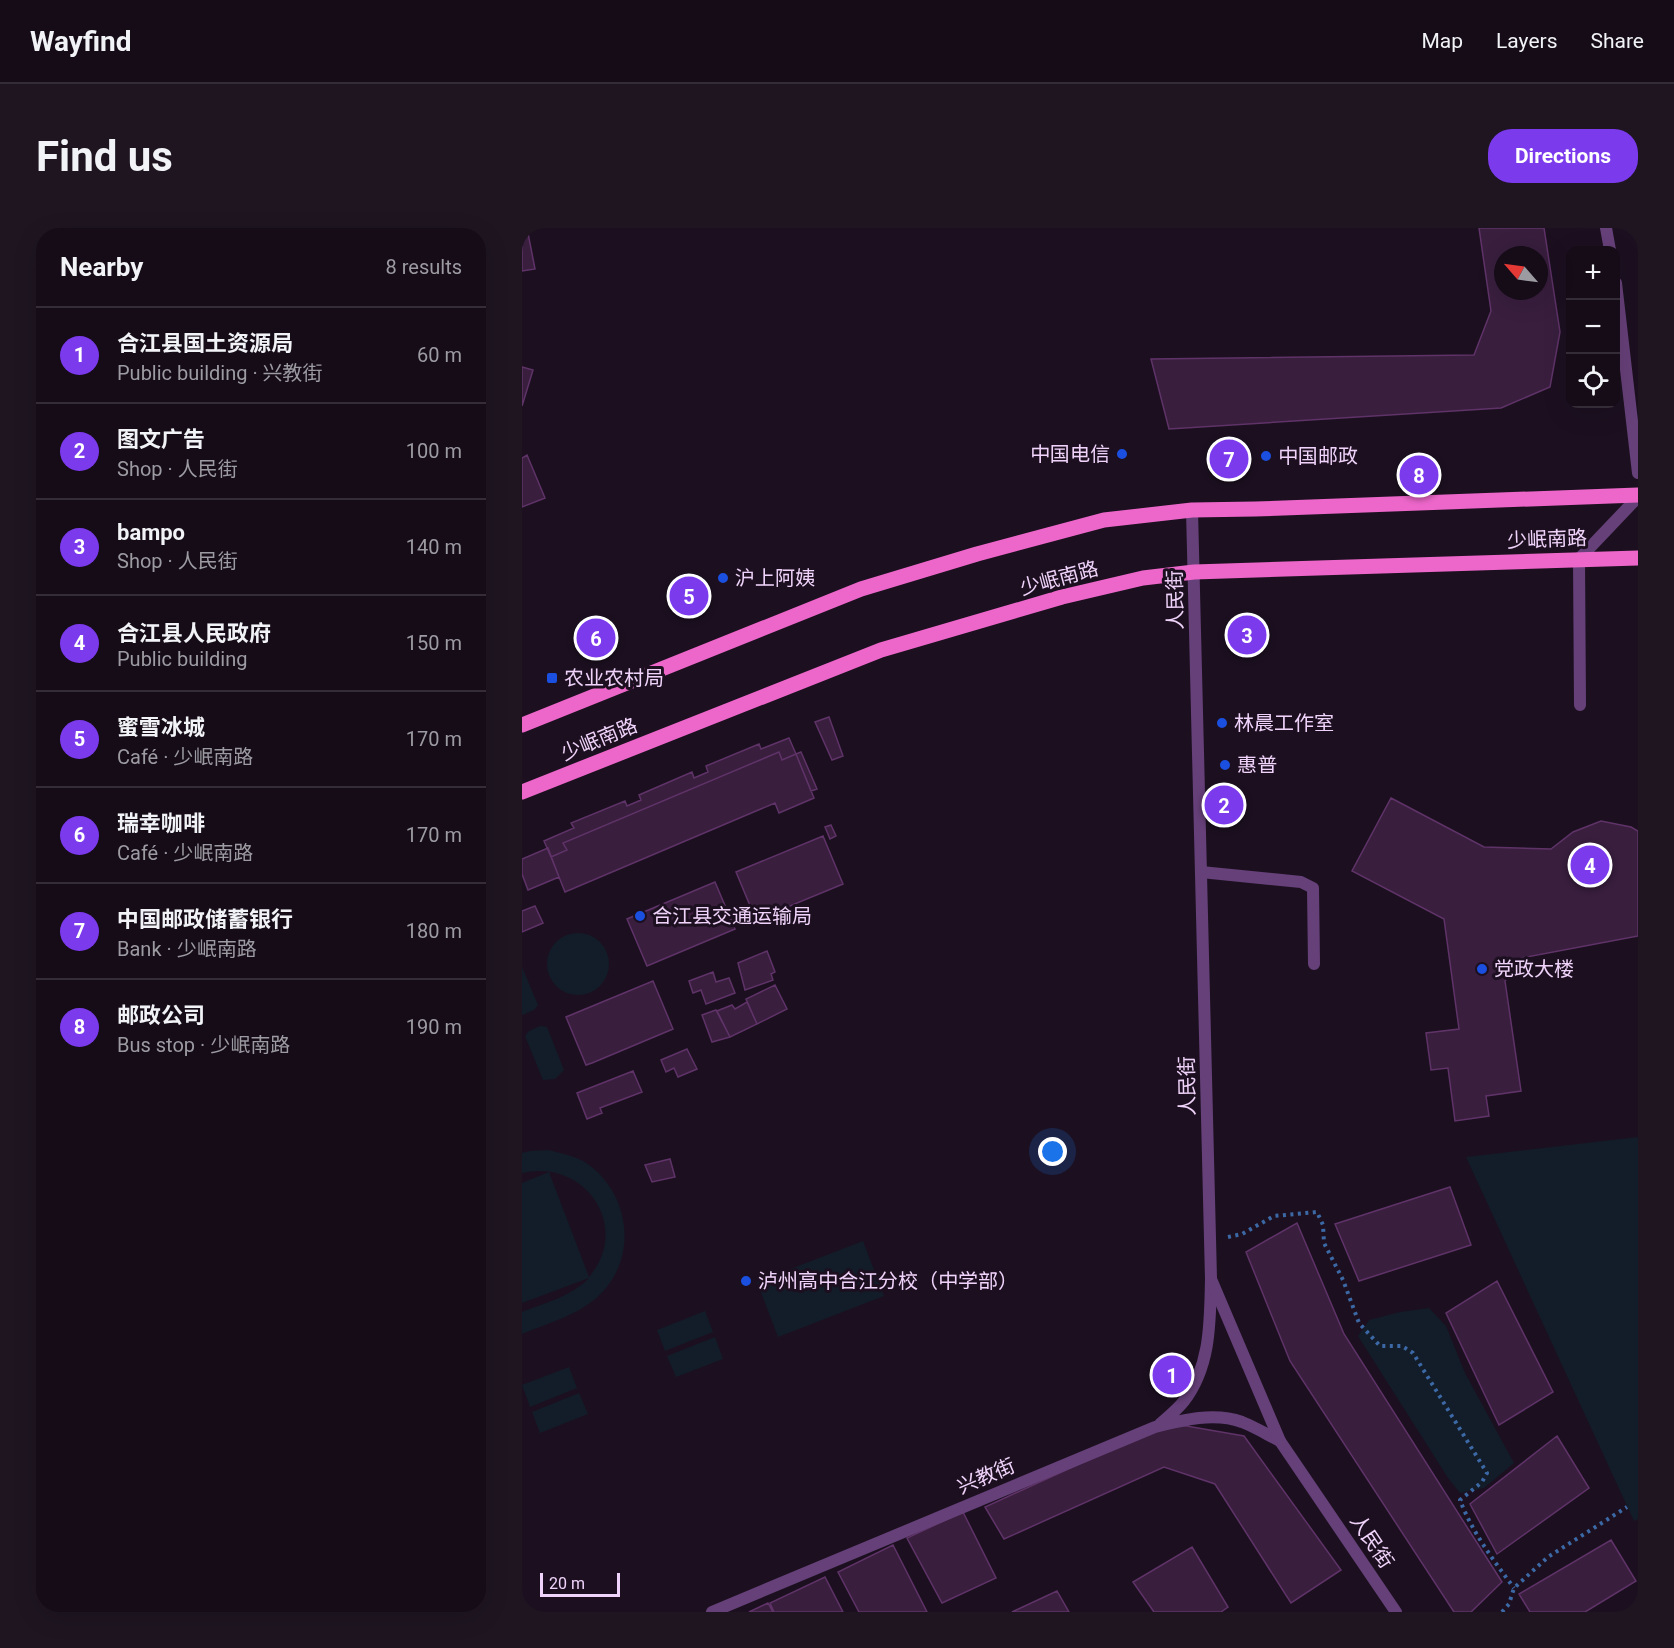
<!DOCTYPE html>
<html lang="en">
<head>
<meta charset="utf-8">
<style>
	:root { --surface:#150c18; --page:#1e1521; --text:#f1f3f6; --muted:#9d9ba2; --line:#342c37; --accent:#7c3aed }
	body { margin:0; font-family:Roboto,"Noto Sans SC",sans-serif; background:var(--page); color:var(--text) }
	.controls { position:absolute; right:18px; top:18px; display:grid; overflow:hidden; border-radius:12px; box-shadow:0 6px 24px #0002 }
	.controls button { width:54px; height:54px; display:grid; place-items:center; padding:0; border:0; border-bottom:2px solid var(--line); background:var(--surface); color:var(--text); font:30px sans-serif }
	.compass { position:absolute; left:972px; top:18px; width:54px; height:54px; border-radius:50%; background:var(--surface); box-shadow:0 6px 24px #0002; rotate:298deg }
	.scale { position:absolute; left:18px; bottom:15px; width:80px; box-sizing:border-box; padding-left:6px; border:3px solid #f0d3fa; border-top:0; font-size:16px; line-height:21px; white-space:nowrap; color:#f0d3fa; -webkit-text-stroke:4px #1c1020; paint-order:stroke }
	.you { position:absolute; left:531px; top:924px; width:21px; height:21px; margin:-15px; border:4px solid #fff; border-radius:50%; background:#1a73e8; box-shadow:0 0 0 9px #1a73e833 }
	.badge { display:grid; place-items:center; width:39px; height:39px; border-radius:50%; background:var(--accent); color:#fff; font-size:20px; font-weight:700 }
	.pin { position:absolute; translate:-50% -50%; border:3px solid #fff; box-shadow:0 2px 6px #0006 }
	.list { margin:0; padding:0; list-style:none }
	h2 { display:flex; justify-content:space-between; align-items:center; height:78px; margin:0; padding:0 24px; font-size:26px }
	h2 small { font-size:20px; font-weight:400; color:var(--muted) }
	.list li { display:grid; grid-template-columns:39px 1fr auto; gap:18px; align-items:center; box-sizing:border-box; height:96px; padding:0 24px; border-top:2px solid var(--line) }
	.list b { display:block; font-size:22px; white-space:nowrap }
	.list p { margin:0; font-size:20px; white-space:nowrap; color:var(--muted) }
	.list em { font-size:20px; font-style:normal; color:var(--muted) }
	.icon { flex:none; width:33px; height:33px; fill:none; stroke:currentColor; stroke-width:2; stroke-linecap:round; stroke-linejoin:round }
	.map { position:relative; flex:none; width:1116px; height:1384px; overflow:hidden; border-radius:24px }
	header { display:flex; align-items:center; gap:36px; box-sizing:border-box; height:84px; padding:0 30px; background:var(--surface); border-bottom:2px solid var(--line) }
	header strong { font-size:28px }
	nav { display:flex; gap:33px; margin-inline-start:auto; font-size:21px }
	.intro { display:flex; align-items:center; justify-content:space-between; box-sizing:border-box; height:144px; padding:0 36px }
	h1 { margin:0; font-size:42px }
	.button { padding:15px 27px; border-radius:24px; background:var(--accent); color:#fff; font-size:21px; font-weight:700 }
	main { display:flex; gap:36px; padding:0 36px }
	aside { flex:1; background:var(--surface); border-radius:24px; box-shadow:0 6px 24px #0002 }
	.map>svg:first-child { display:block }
	.green { fill:#131c29 }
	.building { fill:#391e3e; stroke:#5f3368; stroke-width:1.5; fill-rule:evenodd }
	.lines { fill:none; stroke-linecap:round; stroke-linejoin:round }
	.path { stroke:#3c69a5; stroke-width:4; stroke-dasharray:3 4.5; stroke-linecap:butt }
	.service { stroke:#664079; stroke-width:12 }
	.minor { stroke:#664079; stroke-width:12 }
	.tertiary { stroke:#664079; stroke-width:12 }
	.primary { stroke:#ed67ca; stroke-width:15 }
	.poi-dot { fill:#1b4fdf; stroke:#1c1020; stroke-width:2 }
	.labels { text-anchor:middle; stroke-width:6; stroke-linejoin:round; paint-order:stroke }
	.poi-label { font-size:20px; fill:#f0d3fa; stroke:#1c1020; text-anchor:start }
	.street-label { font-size:20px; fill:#f0d3fa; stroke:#1c1020 }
</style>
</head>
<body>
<header>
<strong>Wayfind</strong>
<nav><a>Map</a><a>Layers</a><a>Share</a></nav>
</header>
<div class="intro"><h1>Find us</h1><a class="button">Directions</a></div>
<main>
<aside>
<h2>Nearby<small>8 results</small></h2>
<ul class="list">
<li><span class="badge">1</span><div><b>合江县国土资源局</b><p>Public building · 兴教街</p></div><em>60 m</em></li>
<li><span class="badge">2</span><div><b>图文广告</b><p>Shop · 人民街</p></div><em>100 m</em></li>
<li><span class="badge">3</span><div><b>bampo</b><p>Shop · 人民街</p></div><em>140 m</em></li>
<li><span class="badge">4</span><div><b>合江县人民政府</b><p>Public building</p></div><em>150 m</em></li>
<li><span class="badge">5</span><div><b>蜜雪冰城</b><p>Café · 少岷南路</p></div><em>170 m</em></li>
<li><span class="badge">6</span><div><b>瑞幸咖啡</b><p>Café · 少岷南路</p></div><em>170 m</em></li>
<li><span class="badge">7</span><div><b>中国邮政储蓄银行</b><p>Bank · 少岷南路</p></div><em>180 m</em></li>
<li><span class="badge">8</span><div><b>邮政公司</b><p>Bus stop · 少岷南路</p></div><em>190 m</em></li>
</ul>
</aside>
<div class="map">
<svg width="1116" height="1384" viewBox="0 0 1116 1384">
	<rect width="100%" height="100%" fill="#1c1020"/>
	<!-- green -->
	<path class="green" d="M25 736a31 31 0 1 1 62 0a31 31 0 1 1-62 0Z
		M 0,739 L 16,777 L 12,782 L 0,787 Z
		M 18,798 L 25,799 L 42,842 L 33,851 L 21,852 L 3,808 L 7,803 Z
		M 1116,909 L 1116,1291 L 1112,1293 L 944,929 Z
		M 26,922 C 38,925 50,927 61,933 C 104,959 117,1020 84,1060 C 64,1085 29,1094 0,1106 L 0,1084 C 23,1075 50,1068 67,1050 L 0,1075 L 0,955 L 27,944 L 67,1049 C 110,999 63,930 0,945 L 0,925 L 8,923 Z
		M 341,1013 L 362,1068 L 256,1109 L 235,1054 Z
		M 907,1080 L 924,1098 L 943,1145 L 992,1235 L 962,1260 L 938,1265 L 926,1250 L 836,1108 L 847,1092 L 878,1084 Z
		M 183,1083 L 191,1104 L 143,1123 L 135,1102 Z
		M 193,1109 L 201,1131 L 154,1149 L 145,1128 Z
		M 47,1139 L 55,1160 L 8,1179 L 0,1157 Z
		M 57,1165 L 66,1186 L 18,1205 L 10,1184 Z"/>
	<!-- building -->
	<path class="building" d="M 0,0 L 5,0 L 13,41 L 0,43 Z
		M 957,0 L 1022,0 L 1038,104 L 1028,159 L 979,180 L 647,201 L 629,131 L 952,127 L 969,83 ZM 981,27 L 1017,27 L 1017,63 L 981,63 Z
		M 0,139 L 11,142 L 0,178 Z
		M 5,227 L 23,270 L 0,279 L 0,230 Z
		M 307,489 L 321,528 L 310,532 L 293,494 Z
		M 267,510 L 274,526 L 260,532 L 257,524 L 41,615 L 45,622 L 29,629 L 22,613 L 52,600 L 49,595 L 103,573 L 105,578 L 119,572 L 117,567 L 170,544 L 172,550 L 186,544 L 184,538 L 237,516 L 239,521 Z
		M 257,524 L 260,532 L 274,526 L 292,570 L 257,585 L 253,575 L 43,664 L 29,629 L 45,622 L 41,615 Z
		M 279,524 L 295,561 L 289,563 L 274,526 Z
		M 869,570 L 962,619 L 1029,621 L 1051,604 L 1079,593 L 1109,599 L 1116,603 L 1116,708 L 999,730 L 983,753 L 999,863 L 964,868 L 967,888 L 933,893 L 926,840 L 909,842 L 904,805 L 937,801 L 922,691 L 830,643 Z
		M 309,597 L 314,608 L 308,611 L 303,599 Z
		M 301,608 L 321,656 L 234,692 L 214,644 Z
		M 26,620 L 37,649 L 6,662 L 0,646 L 0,631 Z
		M 193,654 L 213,701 L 125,738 L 105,691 Z
		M 13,678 L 21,695 L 0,704 L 0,683 Z
		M 245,723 L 253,744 L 249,746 L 251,752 L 223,762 L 216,735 Z
		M 191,744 L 194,754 L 207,750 L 213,765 L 184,776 L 179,762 L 171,765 L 167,753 Z
		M 131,753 L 151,801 L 70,835 L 64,837 L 44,789 Z
		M 253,757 L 265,781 L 235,796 L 224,771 Z
		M 225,774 L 235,796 L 208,809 L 195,783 L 210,777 L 213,781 Z
		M 194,782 L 208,809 L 190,814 L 180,787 Z
		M 165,821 L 175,841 L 156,849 L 152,840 L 144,844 L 139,832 Z
		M 111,843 L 120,864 L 78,880 L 80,885 L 65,891 L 55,865 Z
		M 148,931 L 153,949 L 130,954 L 123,937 Z
		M 928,959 L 949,1017 L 837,1053 L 813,996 Z
		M 775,995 L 822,1106 L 980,1354 L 949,1384 L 932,1384 L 768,1133 L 724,1024 Z
		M 975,1053 L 1031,1164 L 977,1197 L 924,1085 Z
		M 647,1195 L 722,1208 L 819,1342 L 769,1375 L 693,1256 L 642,1239 L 482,1311 L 463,1279 Z
		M 1035,1208 L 1067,1260 L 975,1326 L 948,1276 Z
		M 441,1284 L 474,1350 L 420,1375 L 385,1310 Z
		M 1089,1312 L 1114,1353 L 1063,1384 L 1008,1384 L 997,1366 Z
		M 371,1317 L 405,1384 L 337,1384 L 316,1344 Z
		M 670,1319 L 706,1379 L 699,1384 L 632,1384 L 611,1354 Z
		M 303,1349 L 321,1384 L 252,1384 L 248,1375 Z
		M 535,1363 L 547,1384 L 490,1384 Z
		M 246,1375 L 251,1384 L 227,1384 Z"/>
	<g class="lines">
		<!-- path -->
		<path class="path" d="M 706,1009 L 720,1006 L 752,988 L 795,984 L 801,997 L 802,1015 L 821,1052 L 837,1095 L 858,1118 L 880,1118 L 891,1125 L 965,1245 L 960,1254 L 938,1272 C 950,1304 972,1333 992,1360
			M 980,1384 L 987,1376 L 992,1360 L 1026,1329 L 1105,1279"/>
		<!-- service -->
		<path class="service" d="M 1057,331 L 1058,477
			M 679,644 L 779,654 L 791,660 L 792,736"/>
		<!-- minor -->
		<path class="minor" d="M 638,1196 C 646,1189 655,1182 662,1173 C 689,1138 688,1093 689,1051
			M 190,1384 L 633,1199 C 661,1192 692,1184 720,1194 C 733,1199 746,1207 758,1213"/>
		<!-- tertiary -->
		<path class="tertiary" d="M 1084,0 L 1088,22
			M 1094,55 L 1116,245
			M 670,282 L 689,1051 L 758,1213 L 874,1384
			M 1057,331 L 1116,269"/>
		<!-- primary -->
		<path class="primary" d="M 0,497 L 339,361 L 455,326 L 582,292 L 670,282 L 733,281 L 1116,267
			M 0,564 L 359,422 L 540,369 L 621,350 L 672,344 L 1116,330"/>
	</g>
	<!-- markers -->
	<g class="poi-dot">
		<circle cx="600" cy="226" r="6"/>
		<circle cx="744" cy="228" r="6"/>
		<circle cx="201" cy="350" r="6"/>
		<rect x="24" y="444" width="12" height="12" rx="3"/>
		<circle cx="700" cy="495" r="6"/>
		<circle cx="703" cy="537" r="6"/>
		<circle cx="118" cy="688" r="6"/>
		<circle cx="960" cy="741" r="6"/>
		<circle cx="224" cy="1053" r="6"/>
	</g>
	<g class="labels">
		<!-- poi labels -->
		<g class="poi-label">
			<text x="588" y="233" text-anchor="end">中国电信</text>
			<text x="756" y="235">中国邮政</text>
			<text x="213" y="357">沪上阿姨</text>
			<text x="42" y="457">农业农村局</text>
			<text x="712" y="502">林晨工作室</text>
			<text x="715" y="544">惠普</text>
			<text x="130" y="695">合江县交通运输局</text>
			<text x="972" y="748">党政大楼</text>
			<text x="236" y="1060">泸州高中合江分校（中学部）</text>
		</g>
		<!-- street labels -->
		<g class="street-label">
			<text transform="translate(1025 311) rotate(-2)" y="7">少岷南路</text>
			<text transform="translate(537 350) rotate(-15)" y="7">少岷南路</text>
			<text transform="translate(653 372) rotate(-91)" y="7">人民街</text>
			<text transform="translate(77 511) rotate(-22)" y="7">少岷南路</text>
			<text transform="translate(665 858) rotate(-91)" y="7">人民街</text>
			<text transform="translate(464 1248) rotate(-23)" y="7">兴教街</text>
			<text transform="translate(850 1313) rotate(56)" y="7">人民街</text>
		</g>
	</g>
</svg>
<div class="controls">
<button>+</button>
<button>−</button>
<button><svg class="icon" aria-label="locate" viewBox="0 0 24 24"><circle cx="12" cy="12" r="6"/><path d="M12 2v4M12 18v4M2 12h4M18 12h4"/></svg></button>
</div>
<svg class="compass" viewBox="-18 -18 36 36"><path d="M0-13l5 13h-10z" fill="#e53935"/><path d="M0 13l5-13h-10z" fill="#9d9ba2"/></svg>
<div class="scale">20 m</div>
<div class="you"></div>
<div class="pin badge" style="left:650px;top:1147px">1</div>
<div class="pin badge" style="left:702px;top:577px">2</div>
<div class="pin badge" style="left:725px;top:407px">3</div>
<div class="pin badge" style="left:1068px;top:637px">4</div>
<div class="pin badge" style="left:167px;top:368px">5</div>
<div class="pin badge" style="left:74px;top:410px">6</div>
<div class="pin badge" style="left:707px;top:231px">7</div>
<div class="pin badge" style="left:897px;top:247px">8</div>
</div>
</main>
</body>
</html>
